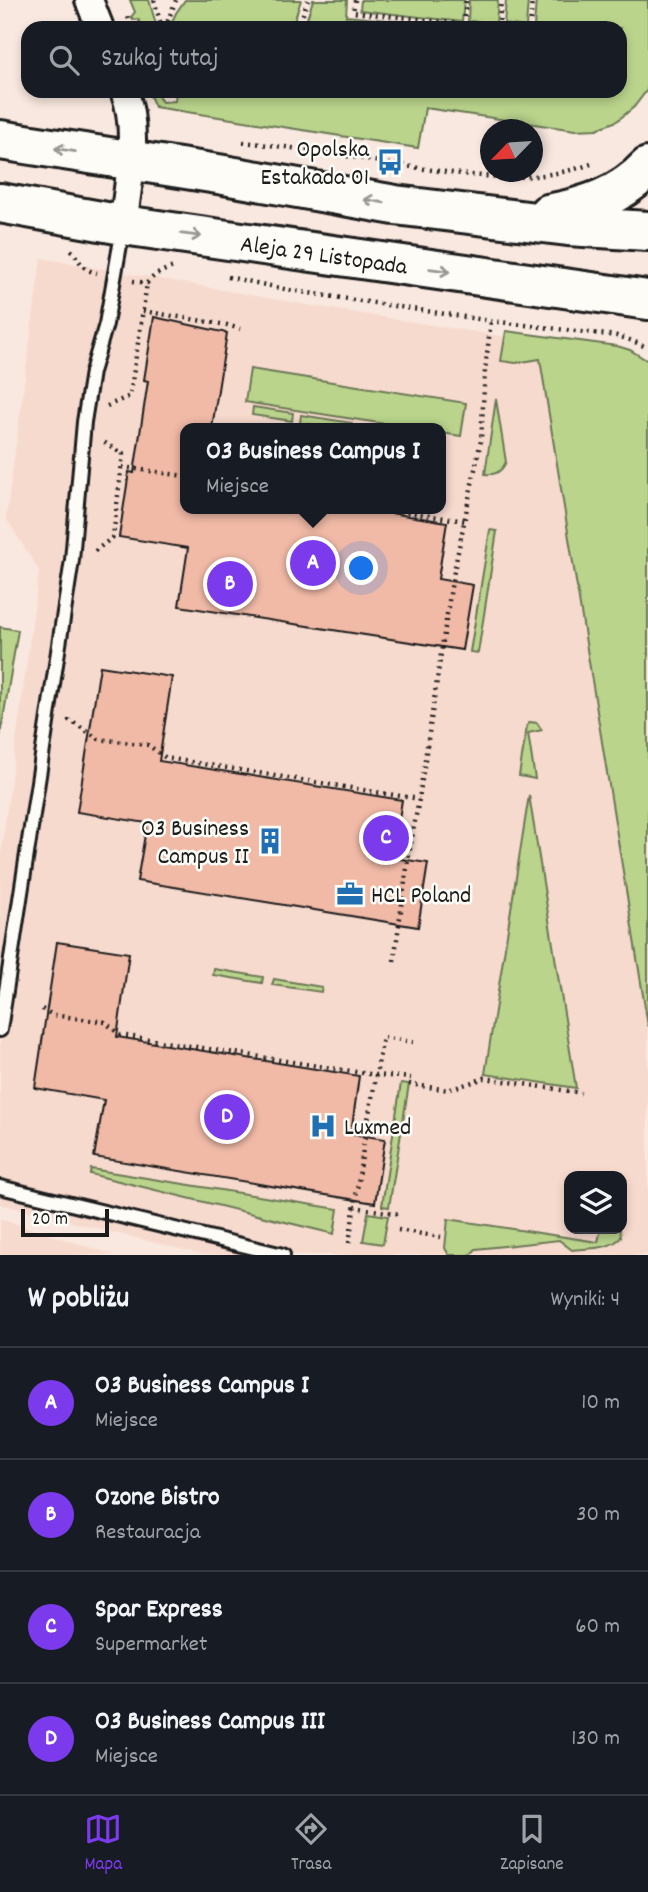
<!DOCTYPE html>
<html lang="pl">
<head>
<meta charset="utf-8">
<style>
	:root { --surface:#171b24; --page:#20242c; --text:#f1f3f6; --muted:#9ea1a6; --line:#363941; --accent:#7c3aed }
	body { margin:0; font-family:Dekko,sans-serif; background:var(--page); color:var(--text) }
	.controls { position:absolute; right:21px; bottom:21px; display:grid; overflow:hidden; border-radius:14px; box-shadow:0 4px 10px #0003 }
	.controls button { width:63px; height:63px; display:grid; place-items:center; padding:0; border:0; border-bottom:2px solid var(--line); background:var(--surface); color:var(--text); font:35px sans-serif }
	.compass { position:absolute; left:480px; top:119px; width:63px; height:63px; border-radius:50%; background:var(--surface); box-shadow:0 4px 10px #0003; rotate:245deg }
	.scale { position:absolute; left:21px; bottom:18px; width:88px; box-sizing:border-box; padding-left:7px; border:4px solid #1c1c1c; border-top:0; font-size:19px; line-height:24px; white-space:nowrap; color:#1c1c1c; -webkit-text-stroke:5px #fdfcf7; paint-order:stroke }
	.you { position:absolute; left:362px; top:569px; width:24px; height:24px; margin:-18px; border:5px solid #fff; border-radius:50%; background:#1a73e8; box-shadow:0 0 0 10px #1a73e833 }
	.badge { display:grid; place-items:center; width:46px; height:46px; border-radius:50%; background:var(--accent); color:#fff; font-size:23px; font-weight:700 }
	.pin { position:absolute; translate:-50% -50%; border:4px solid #fff; box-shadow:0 2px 7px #0006 }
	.popup { position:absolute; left:180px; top:423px; width:266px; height:91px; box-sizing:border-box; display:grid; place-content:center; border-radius:14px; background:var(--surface); filter:drop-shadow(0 2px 5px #0005); font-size:23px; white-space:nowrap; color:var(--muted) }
	.popup b { font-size:26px; color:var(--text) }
	.popup::after { content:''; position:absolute; left:50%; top:100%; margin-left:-14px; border:14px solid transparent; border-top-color:var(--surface) }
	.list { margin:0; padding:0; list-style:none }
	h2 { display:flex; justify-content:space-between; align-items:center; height:91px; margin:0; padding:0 28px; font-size:30px }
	h2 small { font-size:23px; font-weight:400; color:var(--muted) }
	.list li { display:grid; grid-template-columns:46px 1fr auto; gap:21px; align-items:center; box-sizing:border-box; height:112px; padding:0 28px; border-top:2px solid var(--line) }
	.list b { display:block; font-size:26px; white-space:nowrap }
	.list p { margin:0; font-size:23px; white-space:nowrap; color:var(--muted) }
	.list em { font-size:23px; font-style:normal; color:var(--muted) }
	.icon { flex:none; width:38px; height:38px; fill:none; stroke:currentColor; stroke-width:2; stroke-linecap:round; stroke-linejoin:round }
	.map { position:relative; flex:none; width:648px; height:1255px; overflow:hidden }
	.search { position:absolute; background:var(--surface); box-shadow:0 4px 10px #0003; left:21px; right:21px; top:21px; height:77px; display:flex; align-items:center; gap:18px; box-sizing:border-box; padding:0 24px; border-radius:21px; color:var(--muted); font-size:26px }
	.sheet { height:539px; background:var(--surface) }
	nav { display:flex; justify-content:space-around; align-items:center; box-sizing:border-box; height:98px; border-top:2px solid var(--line); background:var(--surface); font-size:19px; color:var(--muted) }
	nav a { display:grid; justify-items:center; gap:4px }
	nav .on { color:var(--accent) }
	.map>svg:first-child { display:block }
	.built { fill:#f7dace; fill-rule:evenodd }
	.green { fill:#bad48c; stroke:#6b7854; stroke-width:2 }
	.building { fill:#f1baa7; stroke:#1c1c1c; stroke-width:2 }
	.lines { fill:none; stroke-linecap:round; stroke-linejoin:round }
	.service-casing { stroke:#1c1c1c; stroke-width:18 }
	.minor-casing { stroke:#1c1c1c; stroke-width:32 }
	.primary-casing { stroke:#1c1c1c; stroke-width:44 }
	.path { stroke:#1c1c1c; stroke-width:4.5; stroke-dasharray:2 5; stroke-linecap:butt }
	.service { stroke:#fdfcf7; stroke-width:12 }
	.minor { stroke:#fdfcf7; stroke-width:26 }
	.primary { stroke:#fdfcf7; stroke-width:38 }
	.oneway { stroke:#989794 }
	.labels { text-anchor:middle; stroke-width:5; stroke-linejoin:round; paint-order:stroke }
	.poi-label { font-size:24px; fill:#1c1c1c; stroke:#fdfcf7; text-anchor:end }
	.street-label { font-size:24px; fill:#1c1c1c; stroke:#fdfcf7 }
</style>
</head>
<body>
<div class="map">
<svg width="648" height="1255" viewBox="0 0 648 1255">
	<rect width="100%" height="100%" fill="#f9e8df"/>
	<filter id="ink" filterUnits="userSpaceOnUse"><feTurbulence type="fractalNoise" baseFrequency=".0143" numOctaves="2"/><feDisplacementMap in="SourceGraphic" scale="14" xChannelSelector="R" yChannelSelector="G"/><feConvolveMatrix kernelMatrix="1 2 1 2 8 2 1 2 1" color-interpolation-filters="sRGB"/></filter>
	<g filter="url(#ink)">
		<!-- built -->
		<path class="built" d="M 41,258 L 313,306 L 538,342 L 648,1011 L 648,1255 L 204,1255 L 0,1204 L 0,861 L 39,571 L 6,518 ZM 185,428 L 441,428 L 441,509 L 185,509 ZM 569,1176 L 622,1176 L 622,1229 L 569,1229 Z
			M 0,1219 L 114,1255 L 0,1255 Z"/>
		<!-- green -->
		<path class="green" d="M 130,0 L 149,0 L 157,28 L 142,28 L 138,19 L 134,20 L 131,17 L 135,12 Z
			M 185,0 L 301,0 L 292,28 L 169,28 L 176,13 Z
			M 313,0 L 347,0 L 346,16 L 467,28 L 304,28 Z
			M 361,0 L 464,0 L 462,22 L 360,10 Z
			M 469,0 L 498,0 L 496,23 L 468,21 Z
			M 506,0 L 528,0 L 526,27 L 504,24 Z
			M 536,0 L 648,0 L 648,86 L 647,90 L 634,107 L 617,121 L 597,129 L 575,130 L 425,108 L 418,148 L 155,107 L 148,91 L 155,91 L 162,102 L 175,101 L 176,91 L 620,91 L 620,28 L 534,27 Z
			M 506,331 L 617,346 L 630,350 L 648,361 L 648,1026 L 540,359 L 516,363 L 501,361 Z
			M 250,369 L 466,403 L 461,436 L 441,433 L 441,428 L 411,428 L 245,402 Z
			M 496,399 L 506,462 C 501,472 496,475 485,474 Z
			M 253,407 L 293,413 L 292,421 L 252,415 Z
			M 301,415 L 352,423 L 351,428 L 337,428 L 300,423 Z
			M 490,530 L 497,531 L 478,653 L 470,652 Z
			M 0,627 L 18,630 L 0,737 Z
			M 530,722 L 537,723 L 542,730 L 528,733 L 535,779 L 519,776 L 527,726 Z
			M 529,795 L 576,1088 L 485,1074 Z
			M 214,969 L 263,977 L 262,983 L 213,975 Z
			M 274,979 L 322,987 L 321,992 L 272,985 Z
			M 401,1083 L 409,1084 L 389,1207 L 382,1206 Z
			M 91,1169 L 338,1209 L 334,1234 L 90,1174 Z
			M 368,1213 L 388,1216 L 383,1244 L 363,1241 Z
			M 448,1219 L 598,1242 L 601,1229 L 620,1229 L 621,1237 C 611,1250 587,1248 572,1250 L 559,1240 L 476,1249 L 470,1255 L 449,1255 L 445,1248 Z"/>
		<!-- building -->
		<path class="building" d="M 154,317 L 227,333 L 212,428 L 185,428 L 185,509 L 365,509 L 447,522 L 438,579 L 473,585 L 462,650 L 179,606 L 188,548 L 119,537 L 129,472 L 134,473 L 148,381 L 144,380 Z
			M 100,666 L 172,677 L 159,761 L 402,800 L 393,858 L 428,863 L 418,927 L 137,881 L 147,823 L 77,812 Z
			M 57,942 L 129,953 L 117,1037 L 359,1076 L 351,1134 L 385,1139 L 375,1203 L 94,1157 L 104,1100 L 35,1088 Z"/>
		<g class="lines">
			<!-- service casing -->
			<g class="service-casing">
				<path id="service" d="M 0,1030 L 72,560 L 84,422 L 92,372 L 106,324 L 123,228
					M 0,1187 L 283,1255"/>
			</g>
			<!-- minor casing -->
			<g class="minor-casing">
				<path id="minor" d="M 89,0 L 100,28
					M 123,225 C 128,185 140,129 124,91"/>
			</g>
			<!-- primary casing -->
			<g class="primary-casing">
				<path id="primary" d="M 0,140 L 218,174 L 395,205 L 568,226 L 648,231
					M 0,203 L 123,225 L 648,300
					M 548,214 C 586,207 621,196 648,167"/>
			</g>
			<!-- path -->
			<path class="path" d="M 154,0 L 162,28
				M 355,0 L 353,12 L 498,28
				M 128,17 L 133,28
				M 464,24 L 466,0
				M 165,28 L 176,0
				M 298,28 L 308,0
				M 499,28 L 501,0
				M 530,28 L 532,0
				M 243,142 C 288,147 331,153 375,161 C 447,172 520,189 591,164
				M 71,250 C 81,261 80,269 97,273
				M 228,277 L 289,290 L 491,321 L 617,336 L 633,341 L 648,348
				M 133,281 L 147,283 C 155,274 163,270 174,267
				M 143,311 L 227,325 L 240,329
				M 107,406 L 130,396 L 147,283
				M 122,467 L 185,476
				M 386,509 L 465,521
				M 95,551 L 113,537 L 123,454 L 102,441
				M 69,719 L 69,720 L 99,739 L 148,745 L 166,758 L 419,799
				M 394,961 L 408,860 L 419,799 L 452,581 L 481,440 L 485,370 L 491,321
				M 42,1009 L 53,1015 L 105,1022 L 120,1035 L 376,1075 L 411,1078
				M 409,1084 L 448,1090 L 485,1078 L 581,1093
				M 354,1207 L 400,1214
				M 398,1230 L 441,1237
				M 349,1243 L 365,1136 L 383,1037 L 413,1042"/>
			<!-- service -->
			<use href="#service" class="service"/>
			<!-- minor -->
			<use href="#minor" class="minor"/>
			<!-- primary -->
			<use href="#primary" class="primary"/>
		</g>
		<!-- one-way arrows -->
		<defs><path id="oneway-shaft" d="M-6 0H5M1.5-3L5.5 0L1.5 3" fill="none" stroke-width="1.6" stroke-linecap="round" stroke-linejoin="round" transform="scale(1.75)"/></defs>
		<g class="oneway">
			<use href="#oneway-shaft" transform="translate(65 150) rotate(-171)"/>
			<use href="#oneway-shaft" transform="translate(374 201) rotate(-170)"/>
			<use href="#oneway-shaft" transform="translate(191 235) rotate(8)"/>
			<use href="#oneway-shaft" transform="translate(440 270) rotate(8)"/>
		</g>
	</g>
	<!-- icons -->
	<defs>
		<g id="bus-bare" transform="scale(2.1)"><path d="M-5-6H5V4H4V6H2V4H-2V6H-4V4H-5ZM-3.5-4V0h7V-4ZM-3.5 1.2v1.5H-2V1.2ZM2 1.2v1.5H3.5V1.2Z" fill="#1f6fb2" stroke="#fdfcf7" stroke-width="2.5" paint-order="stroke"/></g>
		<g id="building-bare" transform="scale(2.1)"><path d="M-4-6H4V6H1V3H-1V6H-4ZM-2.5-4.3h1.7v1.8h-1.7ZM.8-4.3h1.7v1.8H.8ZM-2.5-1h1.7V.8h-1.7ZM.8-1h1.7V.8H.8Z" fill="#1f6fb2" stroke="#fdfcf7" stroke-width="2.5" paint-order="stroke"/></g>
		<g id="office-bare" transform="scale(2.1)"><path d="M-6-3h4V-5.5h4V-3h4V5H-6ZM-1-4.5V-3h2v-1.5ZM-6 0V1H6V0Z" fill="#1f6fb2" stroke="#fdfcf7" stroke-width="2.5" paint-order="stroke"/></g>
		<g id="hospital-bare" transform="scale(2.1)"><path d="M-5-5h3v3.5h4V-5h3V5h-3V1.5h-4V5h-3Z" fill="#1f6fb2" stroke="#fdfcf7" stroke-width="2.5" paint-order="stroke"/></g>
	</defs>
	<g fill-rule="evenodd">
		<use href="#bus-bare" x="390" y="162"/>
		<use href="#building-bare" x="270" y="841"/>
		<use href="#office-bare" x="350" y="894"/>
		<use href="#hospital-bare" x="323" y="1126"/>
	</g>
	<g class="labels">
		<!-- poi labels -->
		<g class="poi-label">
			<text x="369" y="156">Opolska<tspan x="369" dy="28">Estakada 01</tspan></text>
			<text x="249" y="835">O3 Business<tspan x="249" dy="28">Campus II</tspan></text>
			<text x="371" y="902" text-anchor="start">HCL Poland</text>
			<text x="344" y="1134" text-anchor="start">Luxmed</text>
		</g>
		<!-- street labels -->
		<g class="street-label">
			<text transform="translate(324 254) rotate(8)" y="8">Aleja 29 Listopada</text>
		</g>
	</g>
</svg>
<div class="controls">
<button><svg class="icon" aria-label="layers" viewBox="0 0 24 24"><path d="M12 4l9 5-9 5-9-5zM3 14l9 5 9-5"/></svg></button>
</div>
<svg class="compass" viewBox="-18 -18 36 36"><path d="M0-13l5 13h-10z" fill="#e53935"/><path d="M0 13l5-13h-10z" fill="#9ea1a6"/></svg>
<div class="scale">20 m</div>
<div class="you"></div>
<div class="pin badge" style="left:313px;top:563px">A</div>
<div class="popup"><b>O3 Business Campus I</b>Miejsce</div>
<div class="pin badge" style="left:230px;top:584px">B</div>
<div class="pin badge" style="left:386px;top:838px">C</div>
<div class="pin badge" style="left:227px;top:1117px">D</div>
<div class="search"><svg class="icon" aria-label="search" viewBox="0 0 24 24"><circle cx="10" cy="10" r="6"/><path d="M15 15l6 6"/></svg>Szukaj tutaj</div>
</div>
<section class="sheet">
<h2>W pobliżu<small>Wyniki: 4</small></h2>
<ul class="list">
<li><span class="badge">A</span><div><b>O3 Business Campus I</b><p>Miejsce</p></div><em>10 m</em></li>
<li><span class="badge">B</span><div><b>Ozone Bistro</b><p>Restauracja</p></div><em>30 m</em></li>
<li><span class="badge">C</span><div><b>Spar Express</b><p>Supermarket</p></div><em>60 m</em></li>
<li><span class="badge">D</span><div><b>O3 Business Campus III</b><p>Miejsce</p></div><em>130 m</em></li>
</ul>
</section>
<nav>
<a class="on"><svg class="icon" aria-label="map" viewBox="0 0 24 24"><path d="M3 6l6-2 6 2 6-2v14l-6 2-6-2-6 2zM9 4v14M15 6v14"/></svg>Mapa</a>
<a><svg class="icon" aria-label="directions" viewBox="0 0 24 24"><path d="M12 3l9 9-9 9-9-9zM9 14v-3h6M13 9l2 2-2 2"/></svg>Trasa</a>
<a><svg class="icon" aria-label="saved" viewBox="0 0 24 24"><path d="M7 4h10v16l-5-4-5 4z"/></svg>Zapisane</a>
</nav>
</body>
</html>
